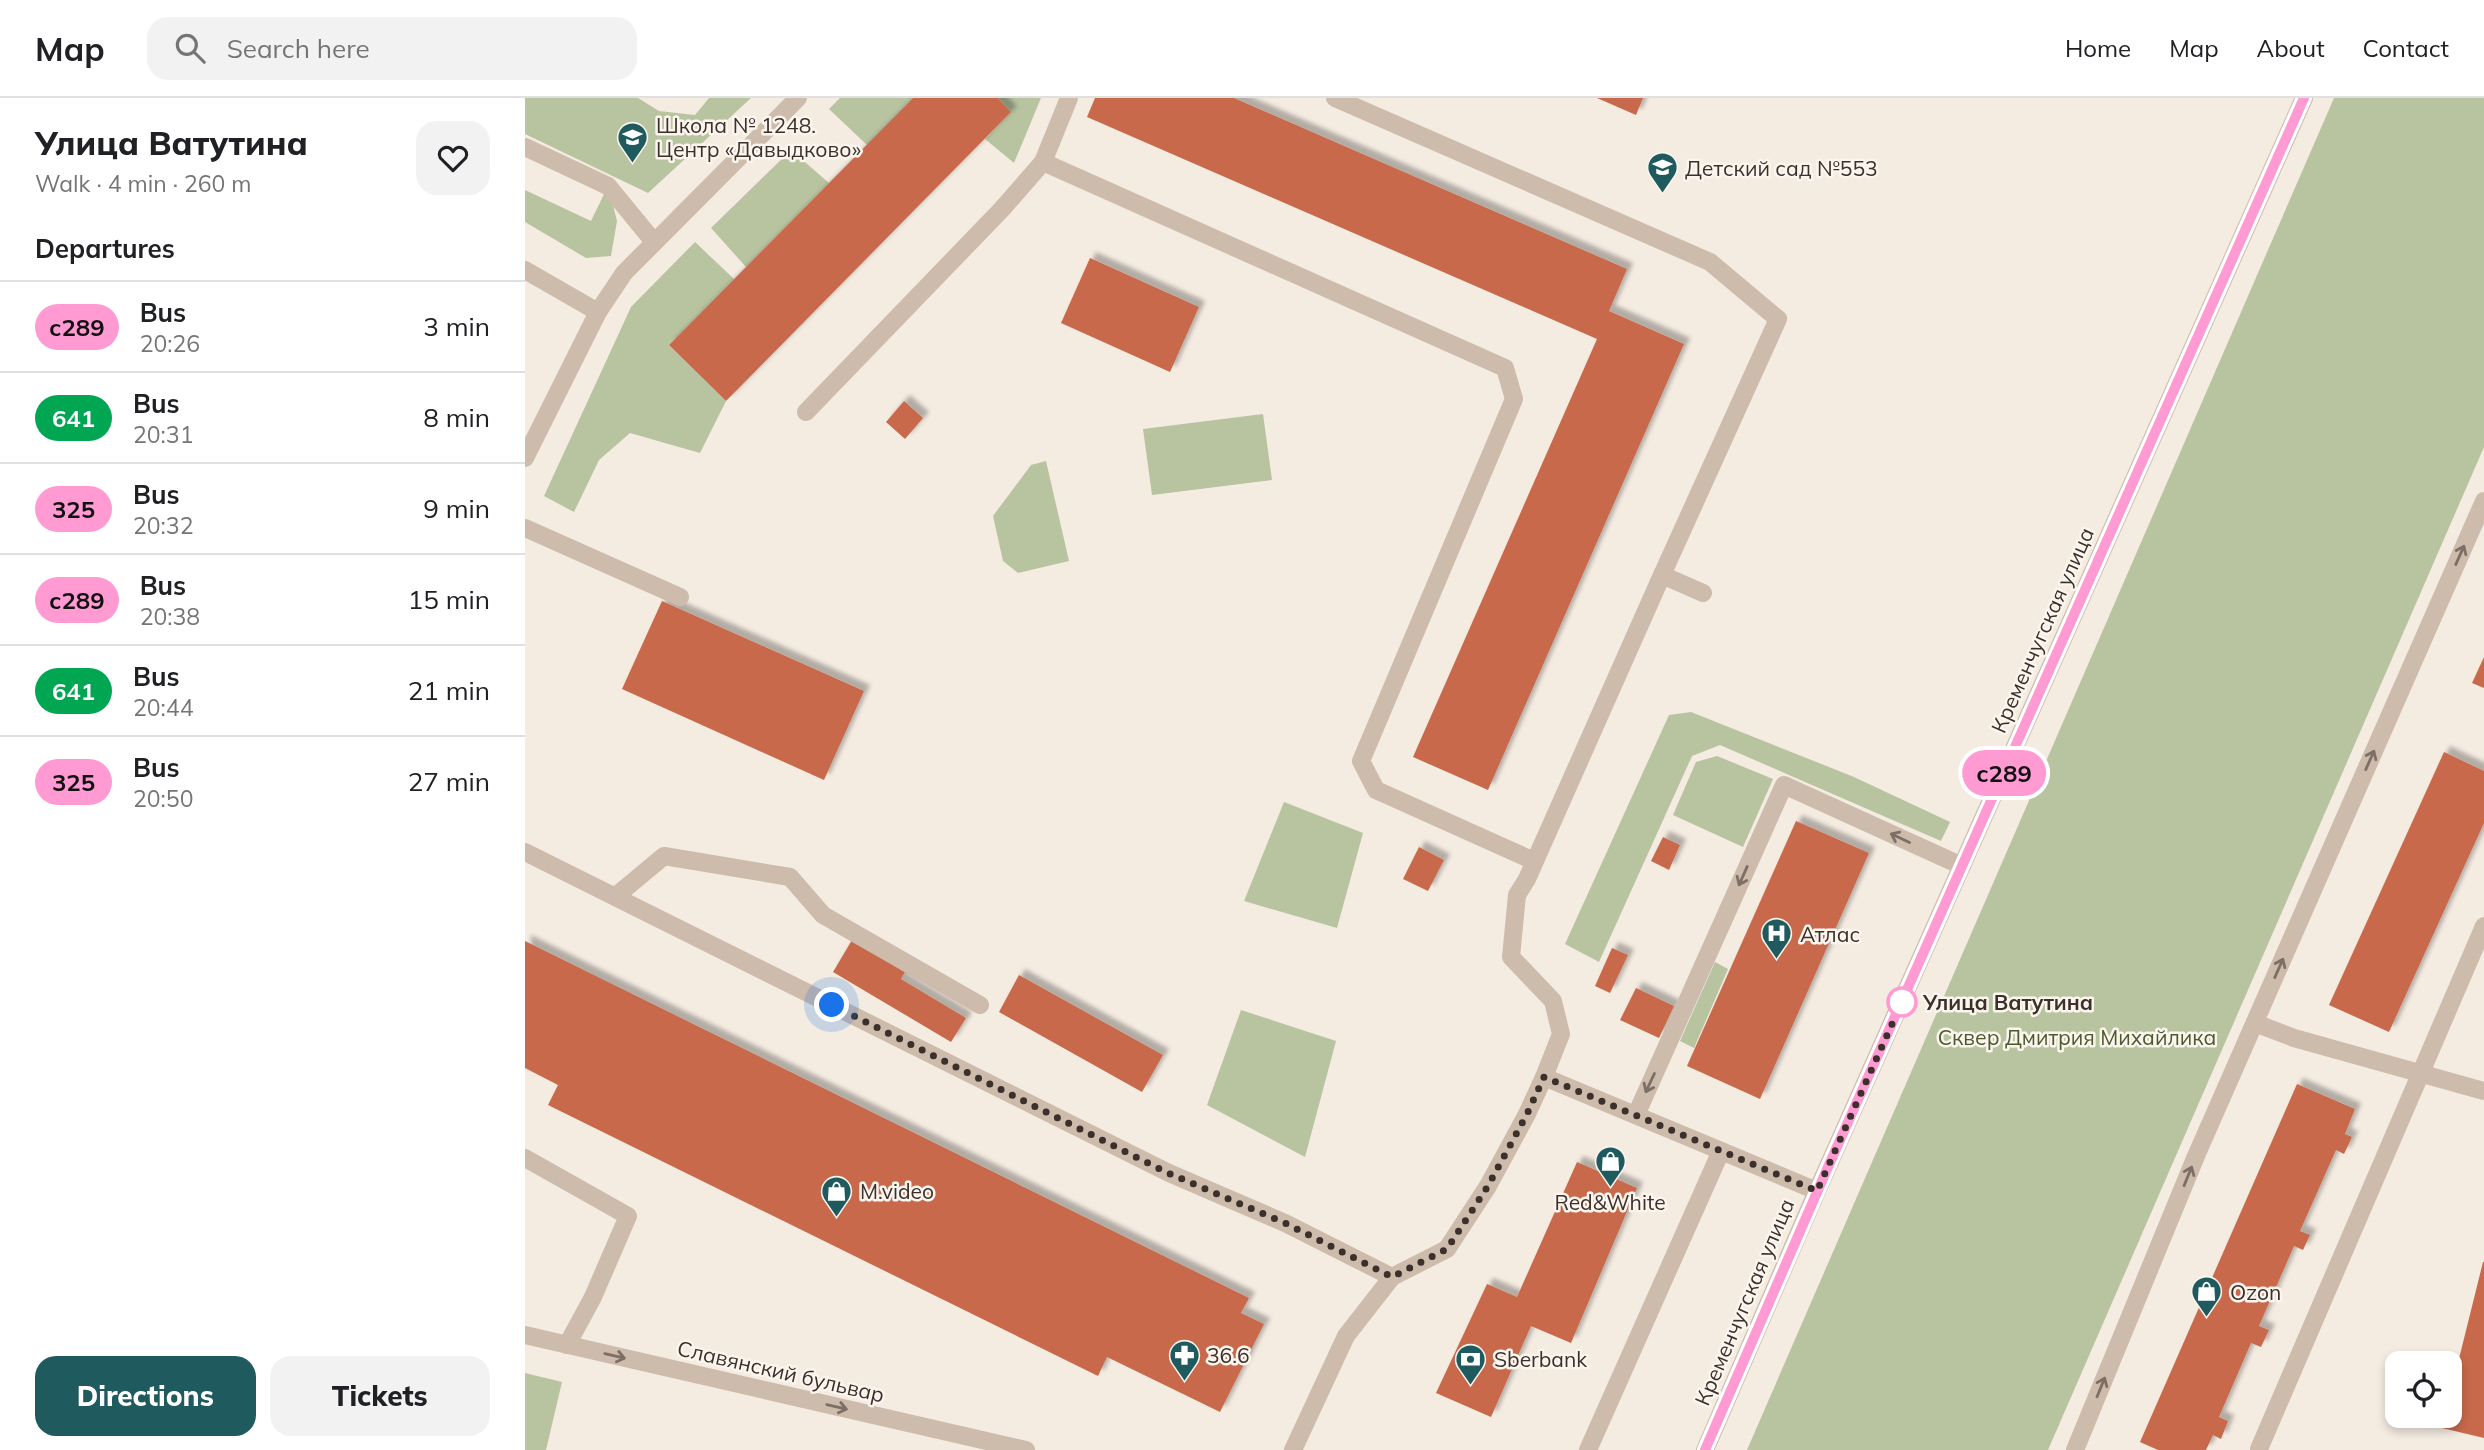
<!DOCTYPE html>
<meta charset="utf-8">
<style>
:root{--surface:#fff;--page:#f2f2f2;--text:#202124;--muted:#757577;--line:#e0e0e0;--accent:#1f5a5e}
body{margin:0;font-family:Mulish,sans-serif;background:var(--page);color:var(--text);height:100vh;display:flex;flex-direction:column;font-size:26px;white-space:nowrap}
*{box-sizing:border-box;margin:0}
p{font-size:23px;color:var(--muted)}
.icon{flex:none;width:38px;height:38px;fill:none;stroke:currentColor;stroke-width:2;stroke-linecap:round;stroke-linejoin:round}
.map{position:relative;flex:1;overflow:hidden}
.side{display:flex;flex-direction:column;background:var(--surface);width:525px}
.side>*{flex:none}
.badge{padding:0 14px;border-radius:23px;font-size:24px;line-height:46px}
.fabs{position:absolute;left:1860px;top:1253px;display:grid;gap:14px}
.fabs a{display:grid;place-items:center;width:77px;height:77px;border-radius:14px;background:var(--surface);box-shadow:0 4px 10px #0003;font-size:35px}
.you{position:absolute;width:35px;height:35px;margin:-18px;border:5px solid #fff;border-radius:50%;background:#1a73e8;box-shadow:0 0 0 10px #1a73e833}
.map>.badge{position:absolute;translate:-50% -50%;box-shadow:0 0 0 4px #fff}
h2{padding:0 35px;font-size:26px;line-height:63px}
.round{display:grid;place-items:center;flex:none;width:74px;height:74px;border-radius:21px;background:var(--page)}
.summary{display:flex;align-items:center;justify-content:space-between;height:119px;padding:0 35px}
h1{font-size:33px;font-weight:800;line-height:52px}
.button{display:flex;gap:14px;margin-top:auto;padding:14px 35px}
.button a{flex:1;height:80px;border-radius:21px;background:var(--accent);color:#fff;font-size:28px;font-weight:800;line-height:80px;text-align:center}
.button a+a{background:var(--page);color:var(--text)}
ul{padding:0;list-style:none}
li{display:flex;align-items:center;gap:21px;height:91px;padding:0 35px;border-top:2px solid var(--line)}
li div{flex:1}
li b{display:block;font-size:26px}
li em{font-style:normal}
li .badge{min-width:77px;font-weight:700;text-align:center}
header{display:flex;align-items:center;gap:42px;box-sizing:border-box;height:98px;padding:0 35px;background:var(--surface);border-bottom:2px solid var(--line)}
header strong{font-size:33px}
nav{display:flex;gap:38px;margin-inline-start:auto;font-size:24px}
.search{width:490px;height:63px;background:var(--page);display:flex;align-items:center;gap:18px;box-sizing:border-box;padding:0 24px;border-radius:21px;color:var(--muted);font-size:26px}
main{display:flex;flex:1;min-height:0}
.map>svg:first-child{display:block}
</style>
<header>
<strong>Map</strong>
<div class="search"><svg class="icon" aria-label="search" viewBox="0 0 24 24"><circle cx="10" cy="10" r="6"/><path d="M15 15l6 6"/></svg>Search here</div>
<nav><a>Home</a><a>Map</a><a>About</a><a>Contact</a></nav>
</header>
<main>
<section class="side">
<div class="summary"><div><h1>Улица Ватутина</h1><p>Walk · 4 min · 260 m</p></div><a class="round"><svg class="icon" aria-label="heart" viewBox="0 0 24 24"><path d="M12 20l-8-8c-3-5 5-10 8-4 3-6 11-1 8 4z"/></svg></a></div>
<h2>Departures</h2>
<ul>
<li><span class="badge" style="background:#ff9ad2;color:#111">с289</span><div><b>Bus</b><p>20:26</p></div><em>3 min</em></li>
<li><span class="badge" style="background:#00a651;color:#fff">641</span><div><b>Bus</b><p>20:31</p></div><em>8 min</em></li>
<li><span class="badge" style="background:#ff9ad2;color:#111">325</span><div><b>Bus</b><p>20:32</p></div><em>9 min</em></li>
<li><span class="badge" style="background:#ff9ad2;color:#111">с289</span><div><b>Bus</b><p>20:38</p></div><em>15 min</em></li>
<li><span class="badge" style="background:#00a651;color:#fff">641</span><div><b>Bus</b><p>20:44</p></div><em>21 min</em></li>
<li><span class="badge" style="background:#ff9ad2;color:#111">325</span><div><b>Bus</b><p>20:50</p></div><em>27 min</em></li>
</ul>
<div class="button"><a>Directions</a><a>Tickets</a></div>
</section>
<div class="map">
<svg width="1959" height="1352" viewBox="0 0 1959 1352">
<defs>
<filter id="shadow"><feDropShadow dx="6" dy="-6" stdDeviation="2" flood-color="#0004"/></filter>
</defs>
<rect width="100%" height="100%" fill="#f4ebe1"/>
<g fill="#b8c4a0">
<polygon points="0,0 113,0 134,13 170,17 184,0 226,0 123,95 0,36"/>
<polygon points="315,0 388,0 342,47 304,11"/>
<polygon points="473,0 516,0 489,65 460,41 486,14"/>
<polygon points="1809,0 1959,0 1959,349 1523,1352 1222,1352"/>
<polygon points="266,52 304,85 221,169 186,130"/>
<polygon points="83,88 92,123 86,158 61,160 0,124 0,92 66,123"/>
<polygon points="170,144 209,181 144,247 201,303 175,355 105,335 74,362 49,414 19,398 106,209"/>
<polygon points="738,316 747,382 627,397 618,331"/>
<polygon points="521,363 544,463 493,475 478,463 468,418 506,367"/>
<polygon points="1166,614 1329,679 1425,724 1416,743 1195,647 1167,658 1074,864 1040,846 1144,617"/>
<polygon points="1192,658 1248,681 1218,749 1148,717 1171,664"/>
<polygon points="759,704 838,735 812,830 719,803"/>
<polygon points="1190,864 1203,871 1169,950 1155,943"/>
<polygon points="716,912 811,943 780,1059 682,1007"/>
<polygon points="0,1275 37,1284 21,1352 0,1352"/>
</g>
<g fill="#c8694b" filter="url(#shadow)">
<polygon points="388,0 473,0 486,14 201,303 144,247"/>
<polygon points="570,0 709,0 1102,171 1084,213 1159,246 963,692 888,659 1072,241 562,19"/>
<polygon points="1072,0 1118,0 1111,17"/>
<polygon points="565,160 674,209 645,274 536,225"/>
<polygon points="379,303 398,320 380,341 361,324"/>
<polygon points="137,503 339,593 299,682 97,591"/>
<polygon points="1959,559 1959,590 1947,585"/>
<polygon points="1919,654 1959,673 1959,725 1864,934 1804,907"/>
<polygon points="1271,723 1344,755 1235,1001 1162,968"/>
<polygon points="1138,739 1155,747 1144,772 1126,763"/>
<polygon points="894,749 919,762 903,793 878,781"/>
<polygon points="327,842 380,874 376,881 441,920 426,944 308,874"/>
<polygon points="0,843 724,1200 716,1215 739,1226 695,1314 582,1259 573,1278 23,1007 33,987 0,970"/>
<polygon points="1087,850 1103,857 1085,895 1070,888"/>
<polygon points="494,877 638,957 617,994 474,914"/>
<polygon points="1111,890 1149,908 1134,940 1095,922"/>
<polygon points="1772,986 1830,1011 1820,1036 1827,1039 1819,1056 1811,1052 1775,1133 1785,1137 1778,1152 1769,1148 1734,1228 1744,1232 1736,1249 1726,1245 1694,1319 1703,1323 1696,1341 1688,1337 1681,1352 1633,1352 1615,1344"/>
<polygon points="1052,1064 1112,1090 1046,1245 1006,1228 966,1319 911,1295 962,1186 992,1199"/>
<polygon points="1958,1164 1959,1164 1959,1340 1917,1330 1920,1318 1925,1318 1925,1297"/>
</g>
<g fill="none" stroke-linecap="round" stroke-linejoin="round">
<g stroke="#cdbbac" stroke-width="18">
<polyline points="544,0 518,64 980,270 989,301 836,663 851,692 1009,763"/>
<polyline points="810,0 1185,164 1253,221 1137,477"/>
<polyline points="0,49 83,88 129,144"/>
<polyline points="0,172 73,214"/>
<polyline points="281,314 477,111 518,64"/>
<polyline points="0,360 73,214 99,175 273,0"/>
<polyline points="0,430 155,499"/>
<polyline points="0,754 644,1075 760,1125 867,1179"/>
<polyline points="91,798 139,758 265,779 298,817 455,907"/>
<polyline points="1730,925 1769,940 1959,993"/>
<polyline points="1019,979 1292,1093"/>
<polyline points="1111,1017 1259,687 1437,768"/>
<polyline points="0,1060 103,1118 68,1199 42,1247"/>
<polyline points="0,1237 501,1352"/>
<polyline points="1734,1351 1959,828"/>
<polyline points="768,1352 821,1238 867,1179 922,1151 963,1088 1002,1016 1019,979 1036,936 1028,903 986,859 992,797 1002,781 1137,477 1178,495"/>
<polyline points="1063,1352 1196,1053"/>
<polyline points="1180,1352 1292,1093 1779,0"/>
<polyline points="1550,1352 1671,1058 1959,403"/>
</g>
</g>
<defs><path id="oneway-shaft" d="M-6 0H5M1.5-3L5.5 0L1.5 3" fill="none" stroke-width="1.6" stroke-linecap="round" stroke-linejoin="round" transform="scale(1.75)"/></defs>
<g stroke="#7d6f65">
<use href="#oneway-shaft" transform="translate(1935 457) rotate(-66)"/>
<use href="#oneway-shaft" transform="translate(1845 662) rotate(-66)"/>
<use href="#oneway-shaft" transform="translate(1375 740) rotate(-155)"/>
<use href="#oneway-shaft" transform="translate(1218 778) rotate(114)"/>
<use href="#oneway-shaft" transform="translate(1754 870) rotate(-66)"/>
<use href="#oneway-shaft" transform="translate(1125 985) rotate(115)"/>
<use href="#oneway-shaft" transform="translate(1663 1078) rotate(-68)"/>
<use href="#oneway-shaft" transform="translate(90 1258) rotate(13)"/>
<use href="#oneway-shaft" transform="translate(1576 1289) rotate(-68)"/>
<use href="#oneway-shaft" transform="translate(312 1309) rotate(13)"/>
</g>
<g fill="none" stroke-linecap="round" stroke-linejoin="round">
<defs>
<polyline id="line" points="1180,1352 1303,1069 1779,0"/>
</defs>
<use href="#line" stroke="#fff" stroke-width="16"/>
<use href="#line" stroke="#ff9ad2" stroke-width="10"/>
<polyline stroke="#3b302b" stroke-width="7" stroke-dasharray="0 12.6" points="307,907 643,1075 760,1125 867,1179 922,1151 963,1088 1002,1016 1019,979 1292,1093 1377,904"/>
</g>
<defs>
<symbol id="school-pin" viewBox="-11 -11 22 30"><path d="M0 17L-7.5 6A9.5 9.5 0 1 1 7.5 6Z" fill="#1f5a5e" stroke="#fbf5ee"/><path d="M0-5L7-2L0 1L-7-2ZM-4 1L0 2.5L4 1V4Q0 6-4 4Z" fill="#fff"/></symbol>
<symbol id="hospital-pin" viewBox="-11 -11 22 30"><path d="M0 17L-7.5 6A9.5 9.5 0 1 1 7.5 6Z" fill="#1f5a5e" stroke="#fbf5ee"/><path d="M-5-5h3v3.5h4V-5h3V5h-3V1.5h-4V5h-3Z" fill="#fff"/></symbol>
<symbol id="shop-pin" viewBox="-11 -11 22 30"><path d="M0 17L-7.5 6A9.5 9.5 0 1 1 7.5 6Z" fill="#1f5a5e" stroke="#fbf5ee"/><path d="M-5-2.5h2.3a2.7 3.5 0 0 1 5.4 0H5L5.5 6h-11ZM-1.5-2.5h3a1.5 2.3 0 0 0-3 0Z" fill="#fff"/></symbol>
<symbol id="pharmacy-pin" viewBox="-11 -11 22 30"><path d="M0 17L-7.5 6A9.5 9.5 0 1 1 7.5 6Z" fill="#1f5a5e" stroke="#fbf5ee"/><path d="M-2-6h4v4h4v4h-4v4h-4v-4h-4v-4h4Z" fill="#fff"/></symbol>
<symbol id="bank-pin" viewBox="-11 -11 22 30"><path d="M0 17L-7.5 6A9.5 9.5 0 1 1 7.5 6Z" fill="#1f5a5e" stroke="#fbf5ee"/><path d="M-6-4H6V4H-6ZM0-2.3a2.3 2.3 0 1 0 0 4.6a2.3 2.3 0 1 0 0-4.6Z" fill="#fff"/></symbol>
</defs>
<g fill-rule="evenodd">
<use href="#school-pin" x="90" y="22" width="35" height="47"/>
<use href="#school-pin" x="1120" y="52" width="35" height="47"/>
<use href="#hospital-pin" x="1234" y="818" width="35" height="47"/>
<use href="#shop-pin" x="1068" y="1046" width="35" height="47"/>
<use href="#shop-pin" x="294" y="1076" width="35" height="47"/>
<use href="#shop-pin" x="1664" y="1176" width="35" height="47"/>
<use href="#pharmacy-pin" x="642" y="1240" width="35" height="47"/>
<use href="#bank-pin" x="928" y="1244" width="35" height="47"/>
</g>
<circle fill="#fff" stroke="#ff9ad2" stroke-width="3.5" cx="1377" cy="904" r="14"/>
<g text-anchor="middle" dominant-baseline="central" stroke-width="5" stroke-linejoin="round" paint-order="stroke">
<g font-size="21" fill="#3b302b" stroke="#fbf5ee" text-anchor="start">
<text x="131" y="27">Школа № 1248.<tspan x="131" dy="24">Центр «Давыдково»</tspan></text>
<text x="1160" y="70">Детский сад №553</text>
<text x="1275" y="836">Атлас</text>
<text x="335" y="1093">M.video</text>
<text x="1085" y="1104" text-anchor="middle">Red&amp;White</text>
<text x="1705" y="1194">Ozon</text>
<text x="682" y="1257">36.6</text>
<text x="969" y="1261">Sberbank</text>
</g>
<g font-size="21" fill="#3b302b" stroke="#fbf5ee">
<text transform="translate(1517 532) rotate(-66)">Кременчугская улица</text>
<text transform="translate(1219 1204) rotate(-67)">Кременчугская улица</text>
<text transform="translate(256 1273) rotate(13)">Славянский бульвар</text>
</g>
<g font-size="21" font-weight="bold" fill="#3b302b" stroke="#fbf5ee" text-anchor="start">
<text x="1398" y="904">Улица Ватутина</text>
</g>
<g font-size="21" fill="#4a5a2e" stroke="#fbf5ee">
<text x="1552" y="939">Сквер Дмитрия Михайлика</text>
</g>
</g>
</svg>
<div class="fabs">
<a><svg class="icon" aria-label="locate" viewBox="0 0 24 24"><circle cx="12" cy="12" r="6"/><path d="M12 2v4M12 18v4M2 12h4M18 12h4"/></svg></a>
</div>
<div class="you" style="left:307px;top:907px"></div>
<b class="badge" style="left:1479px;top:675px;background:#ff9ad2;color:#111">с289</b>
</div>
</main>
